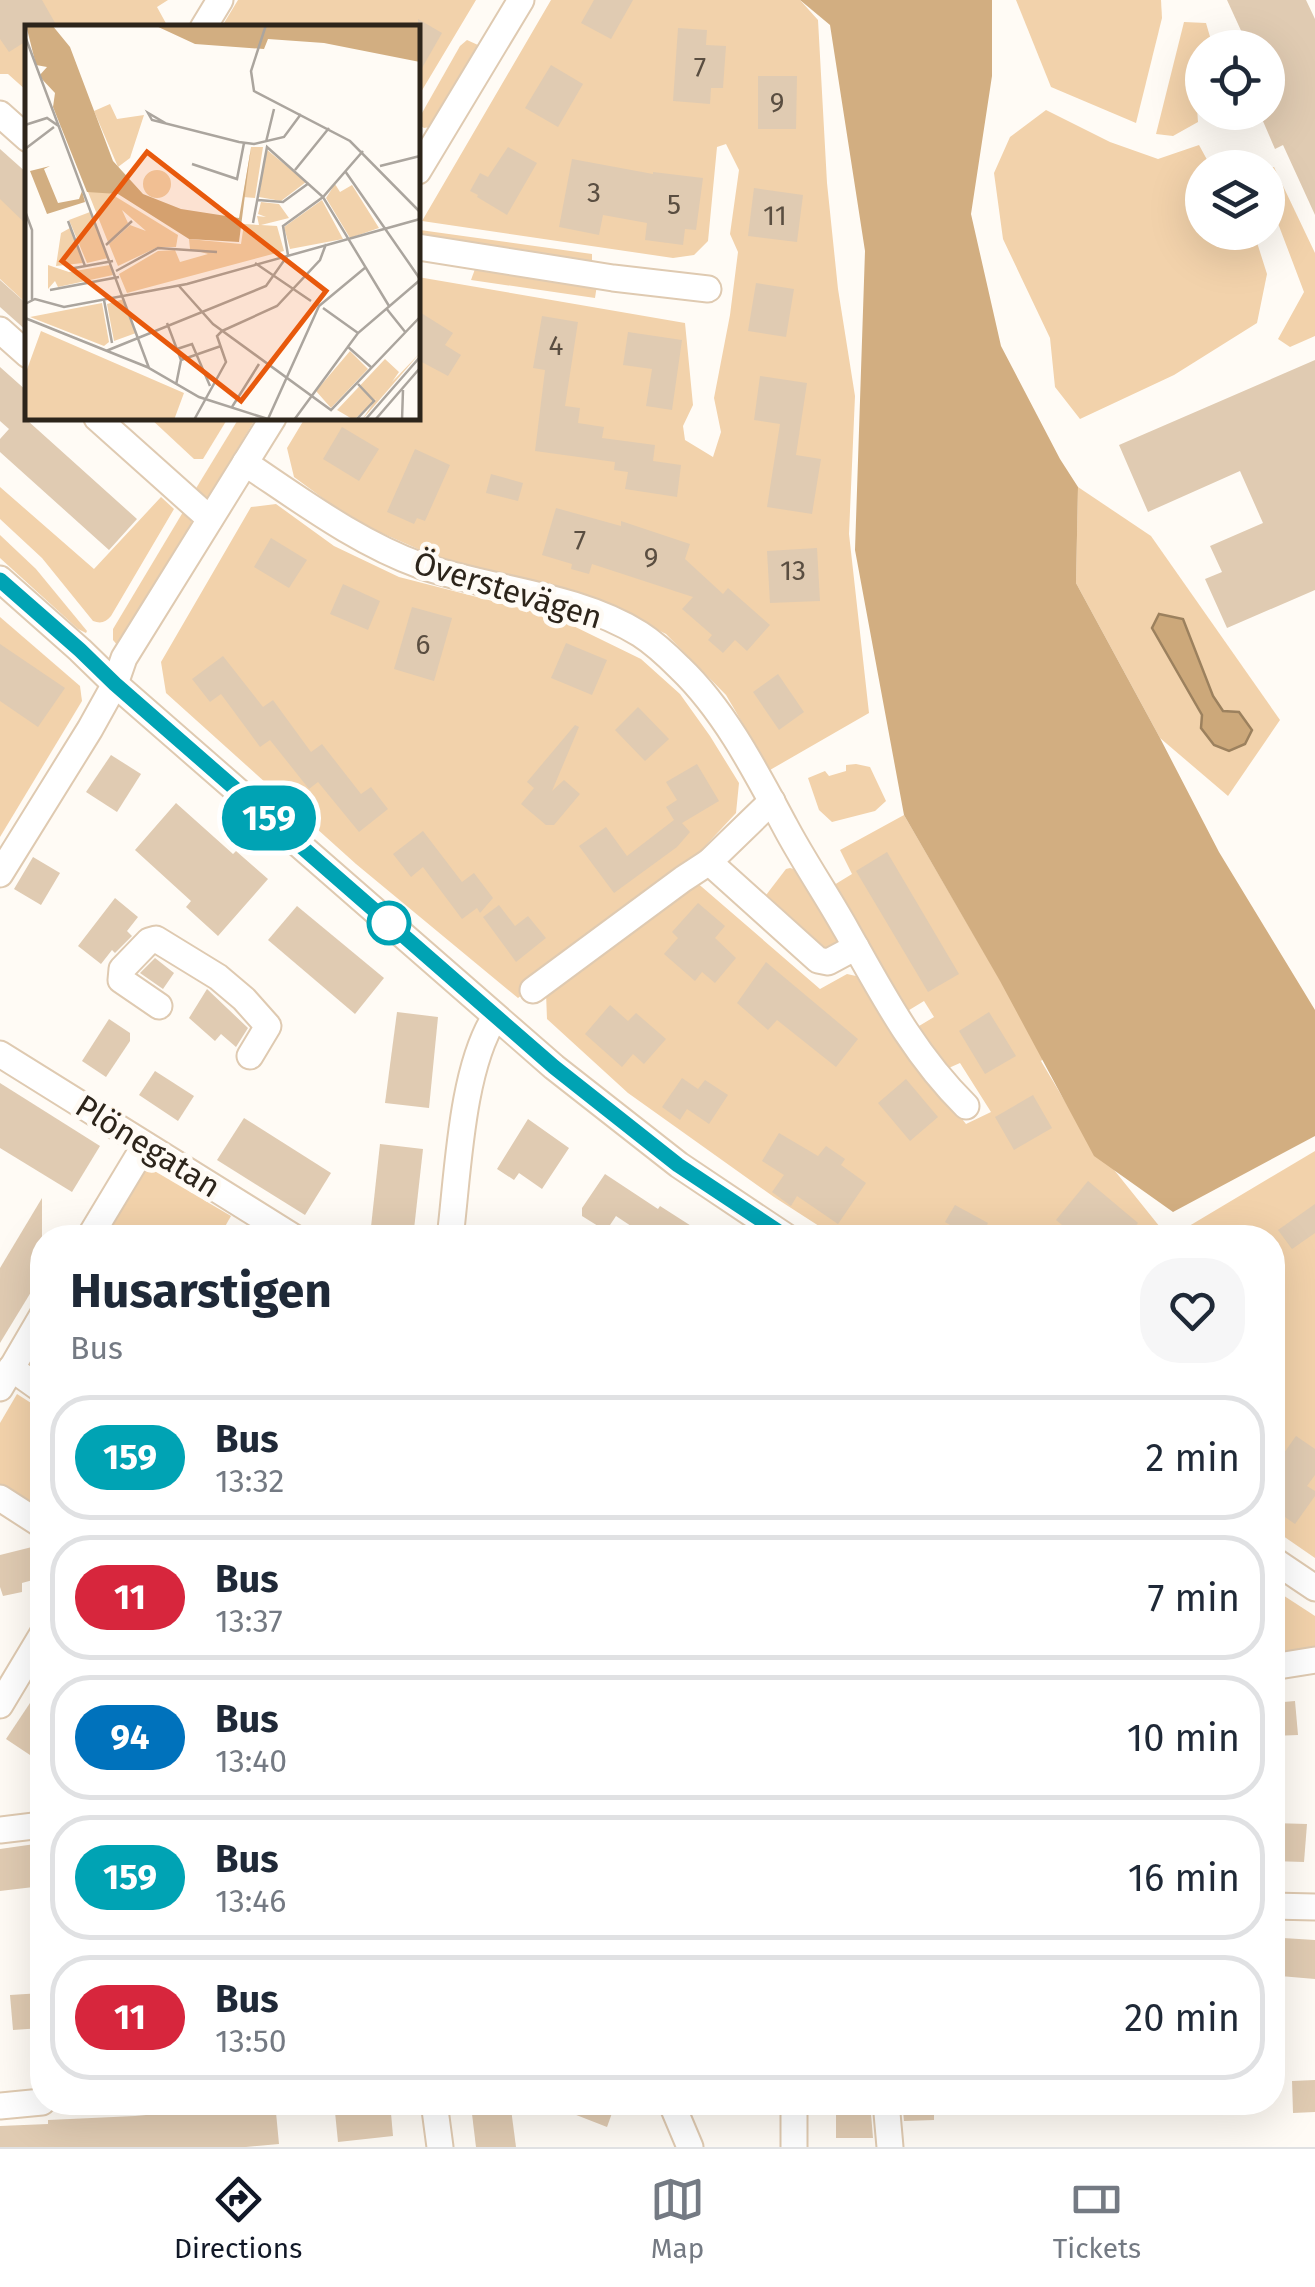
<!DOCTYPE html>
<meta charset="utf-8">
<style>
:root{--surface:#fff;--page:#f6f6f7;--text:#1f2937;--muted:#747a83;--line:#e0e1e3;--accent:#111827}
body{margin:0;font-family:"Fira Sans",sans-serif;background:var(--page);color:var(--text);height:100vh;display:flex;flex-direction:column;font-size:38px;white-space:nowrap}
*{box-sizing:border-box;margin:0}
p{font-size:32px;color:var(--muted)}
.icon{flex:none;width:55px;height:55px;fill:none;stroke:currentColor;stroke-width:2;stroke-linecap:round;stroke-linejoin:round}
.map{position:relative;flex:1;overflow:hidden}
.sheet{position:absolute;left:30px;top:1225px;width:1255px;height:890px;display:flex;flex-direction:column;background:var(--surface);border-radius:40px;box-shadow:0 10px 40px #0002}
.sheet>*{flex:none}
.badge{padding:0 20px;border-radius:32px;font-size:35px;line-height:65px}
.controls{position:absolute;left:1185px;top:30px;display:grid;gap:20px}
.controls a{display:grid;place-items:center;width:100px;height:100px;border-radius:50%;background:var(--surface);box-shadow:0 10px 40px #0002;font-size:50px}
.map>.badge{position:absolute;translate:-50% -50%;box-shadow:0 0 0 5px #fff}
.round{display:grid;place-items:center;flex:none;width:105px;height:105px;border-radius:40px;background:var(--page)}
.head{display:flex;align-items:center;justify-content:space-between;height:170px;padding:0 40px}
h1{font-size:48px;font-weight:700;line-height:75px}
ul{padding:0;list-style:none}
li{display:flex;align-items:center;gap:30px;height:125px;margin:0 20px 15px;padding:0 20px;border:5px solid var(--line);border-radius:40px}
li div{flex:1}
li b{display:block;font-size:38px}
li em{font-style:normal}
li .badge{min-width:110px;font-weight:700;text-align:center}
.tab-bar{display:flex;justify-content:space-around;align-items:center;height:140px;border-top:2px solid var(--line);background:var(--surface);font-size:28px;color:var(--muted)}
.tab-bar a{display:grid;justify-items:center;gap:5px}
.tab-bar .current{color:var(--accent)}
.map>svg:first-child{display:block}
</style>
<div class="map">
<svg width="1315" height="2147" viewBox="0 0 1315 2147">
<rect width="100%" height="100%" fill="#fffbf5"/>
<g fill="#f2d2ab">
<polygon points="0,0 168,0 157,7 168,27 28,28 27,91 8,74 0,74"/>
<polygon points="238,0 476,0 418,97 418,28 221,28"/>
<polygon points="551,0 800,0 818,20 827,183 838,289 855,396 849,534 869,713 770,770 726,695 666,634 590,596 434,556 354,521 294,477 287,448 305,418 418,418 418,277 685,323 693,405 683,426 685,440 713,457 721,432 714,398 730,315 738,252 730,234 739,170 726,144 717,147 708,241 694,255 673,258 422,221"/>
<polygon points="1016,0 1161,0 1162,18 1136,123 1051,87"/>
<polygon points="1184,22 1206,23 1213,47 1202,48 1202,105 1197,108 1198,122 1173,136 1156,134"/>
<polygon points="467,40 478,45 430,127 424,128 418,124 418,120 460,46"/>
<polygon points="1046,110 1110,142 1158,159 1199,145 1211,167 1202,168 1202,232 1254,233 1267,274 1257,323 1174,375 1080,419 1055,387 1050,338 1003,239 994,173 1010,137"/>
<polygon points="0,151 27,176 27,304 0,279"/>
<polygon points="1274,167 1315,253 1315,336 1290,347 1278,339 1304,292 1268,197 1268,169"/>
<polygon points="420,230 592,254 592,265 418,240 418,231"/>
<polygon points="475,269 597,285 595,298 471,280"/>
<polygon points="150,418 228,418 203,459 194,459"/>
<polygon points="239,418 256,418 205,503 195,490"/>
<path d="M0,487L94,569L161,497L174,509L111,616C106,622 101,624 93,621L42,558L0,519Z"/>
<polygon points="1078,487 1151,536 1280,720 1228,796 1160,738 1076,583"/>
<polygon points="276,504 334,546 399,577 555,617 641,659 680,694 710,736 739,783 736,813 666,888 518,998 356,864 166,693 161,662 251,507"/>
<polygon points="183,512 191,519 191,527 118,646 113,640 113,629"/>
<polygon points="0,535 36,569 87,631 86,633 78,629 0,558"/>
<polygon points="0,617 80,686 82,701 0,837"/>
<polygon points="856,764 870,767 886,801 875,811 832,822 819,810 808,778 825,771 829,776 846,771 846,765"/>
<polygon points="904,815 1045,1057 1041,1061 1082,1130 1168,1237 836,1237 774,1197 628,1093 547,1019 546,993 695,881 820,989 847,974 856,976 889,1027 966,1124 991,1112 960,1063 942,1071 914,1029 934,1017 924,1001 906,1012 834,885 852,874 840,850"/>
<polygon points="790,868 794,869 834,927 838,939 836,946 823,951 763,899 786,869"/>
<polygon points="1315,1151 1315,1558 1273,1529 1272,1238 1169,1238"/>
<polygon points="146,1166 231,1216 219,1237 101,1238"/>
<polygon points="17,1394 42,1410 42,1511 0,1485 0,1423"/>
<polygon points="1272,1588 1315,1616 1315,1647 1307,1651 1273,1654"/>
</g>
<polygon fill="#d2ae81" points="800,0 992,0 992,76 971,214 1001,346 1060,459 1078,487 1076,583 1160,738 1219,852 1315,1010 1315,1136 1173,1212 1094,1156 1000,981 904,815 855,550 865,251 830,25"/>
<polygon fill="#cca87a" stroke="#9c815e" stroke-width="2.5" points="1159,614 1183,619 1213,696 1223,711 1239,712 1252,730 1245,744 1229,751 1214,745 1201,728 1202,715 1152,628"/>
<g fill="#e0cbb2">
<polygon points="0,0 42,0 58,28 28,28 28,40 9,52 0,39"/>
<polygon points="594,0 633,0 611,39 581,23"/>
<polygon points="1227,0 1306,0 1315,19 1315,215 1283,145 1275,149 1259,112 1268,112 1268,48 1249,48"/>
<polygon points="418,19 442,33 418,75"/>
<polygon points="678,28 707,30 706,45 726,46 723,88 711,88 710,104 673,101"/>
<polygon points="551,65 583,84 558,127 525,108"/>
<polygon points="758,76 797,76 796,129 758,129"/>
<polygon points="508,147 537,163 507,215 477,197 478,195 470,191 480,173 488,177"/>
<polygon points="0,149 28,174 28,226 0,199"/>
<polygon points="572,159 653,174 653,172 703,178 696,230 685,229 683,245 645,240 647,223 603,215 599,235 559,227"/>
<polygon points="754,188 803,195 797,242 748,236"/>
<polygon points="0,280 28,305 28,332 0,307"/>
<polygon points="756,283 794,289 786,337 748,331"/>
<polygon points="418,311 453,333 445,345 461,355 448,376 418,360"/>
<polygon points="542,316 578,322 565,406 580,408 578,423 604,427 602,438 655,445 653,461 681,465 677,497 625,489 628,472 614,470 615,462 535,451 545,370 533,368"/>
<polygon points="628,332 682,340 672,410 646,406 652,369 623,365"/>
<polygon points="1315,360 1315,590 1227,628 1205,579 1222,572 1210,546 1263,523 1240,471 1148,512 1119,445"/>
<polygon points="0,367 28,392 28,421 137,519 109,550 0,452 0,439 9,429 0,421"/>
<polygon points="760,376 807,383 796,455 821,459 812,514 767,507 780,424 754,420"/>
<polygon points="342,427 379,449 359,481 323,459"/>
<polygon points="415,449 450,465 425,521 417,518 414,524 387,512"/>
<polygon points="491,474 523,483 518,501 486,493"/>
<polygon points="556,508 621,526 621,521 690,544 685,559 723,594 728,588 770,625 747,651 735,640 723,653 708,640 712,635 682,609 693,597 592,564 589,574 571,569 572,564 542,555"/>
<polygon points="271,538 307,560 289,588 254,567"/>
<polygon points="817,548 820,601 770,603 767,551"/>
<polygon points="343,584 380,601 368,630 330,614"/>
<polygon points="412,607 452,618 434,681 394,669"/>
<polygon points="566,643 607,660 592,695 551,678"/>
<polygon points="0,644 65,688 38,727 0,701"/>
<polygon points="223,656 263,707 273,700 311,752 322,744 361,794 371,787 388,809 359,832 318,782 309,789 270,740 260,747 221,694 210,702 192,679"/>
<polygon points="778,674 804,712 779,730 753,692"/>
<polygon points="638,707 669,739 645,761 615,730"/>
<polygon points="575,725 579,727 552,791 564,780 580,794 554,825 546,825 521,804 534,788 527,782"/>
<polygon points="111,755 141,774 117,812 86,792"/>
<polygon points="697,764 719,801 682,823 690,832 677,847 614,893 579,846 606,827 627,856 674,820 666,807 677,800 666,782"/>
<polygon points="176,803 233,854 236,851 268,879 218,936 186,907 191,901 135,850"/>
<polygon points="423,831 462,882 474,873 493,898 480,913 477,908 462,919 423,867 411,877 393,854"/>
<polygon points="887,852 959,974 928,992 856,871"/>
<polygon points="33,857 60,873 41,905 14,889"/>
<polygon points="115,898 138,917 127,931 132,936 115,953 112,950 101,964 78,946"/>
<polygon points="698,903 725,926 715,938 736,958 715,983 702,972 695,981 664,954 678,938 672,932"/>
<polygon points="499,905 515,926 528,916 546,938 516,962 483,917"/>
<polygon points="297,906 384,978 355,1014 268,940"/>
<polygon points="155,958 174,973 163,989 140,973"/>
<polygon points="766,962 858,1039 836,1067 777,1020 768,1030 737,1003"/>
<polygon points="207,989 248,1028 236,1047 221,1034 215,1041 189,1018"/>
<polygon points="610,1005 628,1021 636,1013 666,1039 644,1064 633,1054 622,1067 585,1034"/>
<polygon points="397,1012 438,1017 429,1108 385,1103"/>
<polygon points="989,1012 1016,1056 985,1074 959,1031"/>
<polygon points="109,1019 130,1033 130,1041 106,1077 82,1061"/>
<polygon points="155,1071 194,1096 178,1121 139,1095"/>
<polygon points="682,1078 698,1089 705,1080 728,1095 709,1124 687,1109 680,1120 662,1107"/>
<polygon points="906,1079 938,1117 910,1141 878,1103"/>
<polygon points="0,1083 100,1146 72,1192 0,1148"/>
<polygon points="1033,1095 1052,1128 1014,1150 995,1117"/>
<polygon points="244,1118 331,1173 305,1215 217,1160"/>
<polygon points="528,1119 569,1148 542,1189 519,1173 514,1180 497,1169"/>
<polygon points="779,1133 818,1156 826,1146 845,1159 841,1165 866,1183 838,1224 797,1196 791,1206 772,1192 784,1175 762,1161"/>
<polygon points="380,1144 423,1149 413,1238 370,1236"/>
<polygon points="605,1174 658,1209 660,1206 710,1238 649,1238 616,1216 606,1231 582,1216 582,1208"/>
<polygon points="1088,1181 1138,1223 1126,1238 1078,1238 1056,1220"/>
<polygon points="42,1198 42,1274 0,1343 0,1268"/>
<polygon points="1315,1204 1315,1233 1292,1249 1278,1230"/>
<polygon points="955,1205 988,1223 980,1238 972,1238 945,1222"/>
<polygon points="1296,1436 1315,1449 1315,1475 1307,1486 1315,1491 1315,1496 1295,1524 1272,1508 1272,1470"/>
<polygon points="32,1547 40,1578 22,1583 22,1592 3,1596 0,1587 0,1555"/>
<polygon points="42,1685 42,1763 6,1739"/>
<polygon points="1295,1701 1298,1735 1272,1736 1272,1703"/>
<polygon points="1272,1823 1307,1824 1304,1862 1272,1861"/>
<polygon points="42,1843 42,1886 0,1891 0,1849"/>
<polygon points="1283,1938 1315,1940 1315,1979 1280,1976"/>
<polygon points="42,1993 42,2028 13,2030 10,1995"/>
<polygon points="1315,2080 1315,2112 1293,2113 1292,2081"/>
<polygon points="264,2102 275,2102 279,2144 246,2147 0,2147 0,2126 48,2124 48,2120 135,2116 224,2108 224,2106"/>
<polygon points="334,2102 390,2102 393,2136 338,2142"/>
<polygon points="548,2102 616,2102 607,2127 548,2104"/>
<polygon points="836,2102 870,2102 873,2138 836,2138"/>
<polygon points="902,2102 934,2102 934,2120 904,2121"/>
<polygon points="511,2109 516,2147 476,2147 472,2114"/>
</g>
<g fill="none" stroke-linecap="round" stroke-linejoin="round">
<defs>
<g id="minor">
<polyline points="203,28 220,0"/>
<polyline points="0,114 28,139"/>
<polyline points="418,171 521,0"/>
<polyline points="418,247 613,278 708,289"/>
<polyline points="0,330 28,355"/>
<polyline points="97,418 210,519"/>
<path d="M245,463C302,501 358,543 422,566C492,590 576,594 640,634C654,643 668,656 680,668C725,711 756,772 785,826C804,862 827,895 847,931C882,993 914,1055 966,1106"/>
<polyline points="0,579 80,650 115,684 554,1067 679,1165 788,1238"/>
<polyline points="772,801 709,862 818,960 828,962 856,947"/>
<polyline points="0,874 90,729 115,684 124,658 273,418"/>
<polyline points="533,990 683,879 709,862"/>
<polyline points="159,1006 121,980 122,969 149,941 156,939 218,977 244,999 268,1026 250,1056"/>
<polyline points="0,1054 295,1238"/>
<polyline points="89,1238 145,1145"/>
<path d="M450,1238C458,1174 461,1070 495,1017"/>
<polyline points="11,1368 42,1390"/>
<polyline points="0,1388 42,1316"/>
<polyline points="0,1498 42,1525"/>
<polyline points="1272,1559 1315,1588"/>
<polyline points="1272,1667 1315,1660"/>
<polyline points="0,1705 42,1635"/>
<polyline points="0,1830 42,1825"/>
<polyline points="1272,1906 1315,1907"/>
<polyline points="434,2102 440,2147"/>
<polyline points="671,2102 690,2147"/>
<polyline points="794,2102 794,2147"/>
<polyline points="886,2102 890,2147"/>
<polyline points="0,2106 42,2102"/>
</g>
</defs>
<use href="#minor" stroke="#dfcab1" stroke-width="29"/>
<use href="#minor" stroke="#fff" stroke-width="25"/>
</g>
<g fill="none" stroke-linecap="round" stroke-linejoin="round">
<defs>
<polyline id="line" points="0,580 80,650 115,684 554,1067 678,1165 788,1238"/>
</defs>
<use href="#line" stroke="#fff" stroke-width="22"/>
<use href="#line" stroke="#00a3b4" stroke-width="15"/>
</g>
<circle fill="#fff" stroke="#00a3b4" stroke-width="5" cx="389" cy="923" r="20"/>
<g text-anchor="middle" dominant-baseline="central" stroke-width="10" stroke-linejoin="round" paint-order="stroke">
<g font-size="28" fill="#5a4e41">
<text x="700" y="67">7</text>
<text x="777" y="102">9</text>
<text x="594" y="192">3</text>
<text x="674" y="204">5</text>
<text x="775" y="215">11</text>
<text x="556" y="345">4</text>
<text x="580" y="540">7</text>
<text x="651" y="557">9</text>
<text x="793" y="570">13</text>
<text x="423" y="644">6</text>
</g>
<g font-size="32" fill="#2d251b" stroke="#fffbf5">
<text transform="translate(508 590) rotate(17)">Överstevägen</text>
<text transform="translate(148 1146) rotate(32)">Plönegatan</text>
</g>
</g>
<g transform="translate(25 25)">
<rect width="395" height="395" fill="#fffbf5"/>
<path d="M85,79L92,94L119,90L105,133L93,142L69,86ZM226,122H238L230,173L218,172ZM241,124L281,157L256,176L234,172ZM118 159a14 14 0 1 1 28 0a14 14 0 1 1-28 0ZM310,159L315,167L327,160L354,203L325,213L301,173ZM75,162L153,210L151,222H133L93,241L84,219L105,200L121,206L97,185L103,198L83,217L63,167ZM297,175L318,214L265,224L259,202ZM236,177L254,179L264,193L236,200L252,201L259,226L102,268L94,249L133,226L150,225L155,237L183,229L165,224L164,214L216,219L219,199L234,200L232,191L241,192L233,189ZM65,187L83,233L62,238L44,195ZM45,203L58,238L31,241L36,208ZM23,240L44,247L85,240L88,250L33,262L30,256L23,264ZM99,274L111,308L89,316L82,279ZM77,278L84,317L79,321L5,292ZM16,306L159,368L149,395H0V350ZM325,326L343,344L306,383L291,366ZM395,328L337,395L351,374L329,395L312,385L360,334L374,347L367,357Z" fill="#f2d2ab"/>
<path d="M1,0H27L45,22L88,136L118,169L156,184L214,193L226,123L214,217L164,214L93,169L62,167L28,82L30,68L14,51L22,42L11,40ZM129,0H395V37L299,18L243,14L239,24L170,19ZM25,141L19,144L33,178L54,174L57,166L60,177L22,189L5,146Z" fill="#d2ae81"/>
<path fill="none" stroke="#aba59e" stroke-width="2.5" d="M241,0L226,46L229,66L325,116L395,187M0,11L124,343M142,99L123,88L127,95L214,117L229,119L259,112L276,89M0,100L22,93L35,102M241,117L249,84M0,124L29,102M167,139L212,154L219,118M355,141L395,131M270,145L304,103M320,146L395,254M233,175L258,177L284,158M0,186L7,205V275M43,196L60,241M228,198L242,122L298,172L364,281M81,220L107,196M230,238L286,276M44,244L88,236M91,246L133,223L192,227M154,261L188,299L306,385L395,292M25,265L94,252M79,275L87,318M0,279L10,274L39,282L162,259L395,194M298,283L333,308M361,283L381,308M0,293L122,342L174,372L246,395M142,298L156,335L151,360M197,306L252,281L295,235L301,219M322,321L347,343M152,324L167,319L185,361M81,326L241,261L263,230L258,201L298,172L338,126M156,335L196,321M207,382L234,339M243,394L294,281L341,242M169,395L201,337L192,311L197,306M269,395L333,308L395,255M331,395L349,376L333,359M340,395L395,332M350,395L395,343M377,395L378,365"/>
<path fill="#e8590c" fill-opacity="0.15" stroke="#e8590c" stroke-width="5" d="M122,127L301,266L216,376L37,236Z"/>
<rect width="395" height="395" fill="none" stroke="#2d251b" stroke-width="5"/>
</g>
</svg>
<div class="controls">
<a><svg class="icon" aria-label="locate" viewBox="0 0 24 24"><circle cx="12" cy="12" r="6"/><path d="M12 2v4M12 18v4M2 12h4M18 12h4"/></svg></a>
<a><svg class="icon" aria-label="layers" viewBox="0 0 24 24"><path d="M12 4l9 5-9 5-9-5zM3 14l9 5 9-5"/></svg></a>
</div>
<b class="badge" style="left:269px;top:818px;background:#00a3b4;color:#fff">159</b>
<section class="sheet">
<div class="head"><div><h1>Husarstigen</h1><p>Bus</p></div><a class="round"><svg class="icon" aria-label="heart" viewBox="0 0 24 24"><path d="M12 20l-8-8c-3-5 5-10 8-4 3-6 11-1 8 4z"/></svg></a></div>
<ul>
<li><span class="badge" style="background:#00a3b4;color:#fff">159</span><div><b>Bus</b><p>13:32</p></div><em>2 min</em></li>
<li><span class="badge" style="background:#d7263d;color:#fff">11</span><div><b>Bus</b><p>13:37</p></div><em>7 min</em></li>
<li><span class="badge" style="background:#0072bc;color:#fff">94</span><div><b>Bus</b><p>13:40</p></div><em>10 min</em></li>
<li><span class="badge" style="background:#00a3b4;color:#fff">159</span><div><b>Bus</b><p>13:46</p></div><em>16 min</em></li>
<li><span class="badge" style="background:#d7263d;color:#fff">11</span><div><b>Bus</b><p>13:50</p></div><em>20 min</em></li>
</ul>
</section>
</div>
<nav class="tab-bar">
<a class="current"><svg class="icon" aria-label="directions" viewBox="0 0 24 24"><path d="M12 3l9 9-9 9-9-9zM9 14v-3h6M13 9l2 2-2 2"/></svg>Directions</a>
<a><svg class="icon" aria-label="map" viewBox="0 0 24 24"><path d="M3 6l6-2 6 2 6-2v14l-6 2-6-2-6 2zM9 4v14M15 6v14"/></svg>Map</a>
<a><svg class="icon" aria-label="tickets" viewBox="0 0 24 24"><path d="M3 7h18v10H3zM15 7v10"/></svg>Tickets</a>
</nav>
